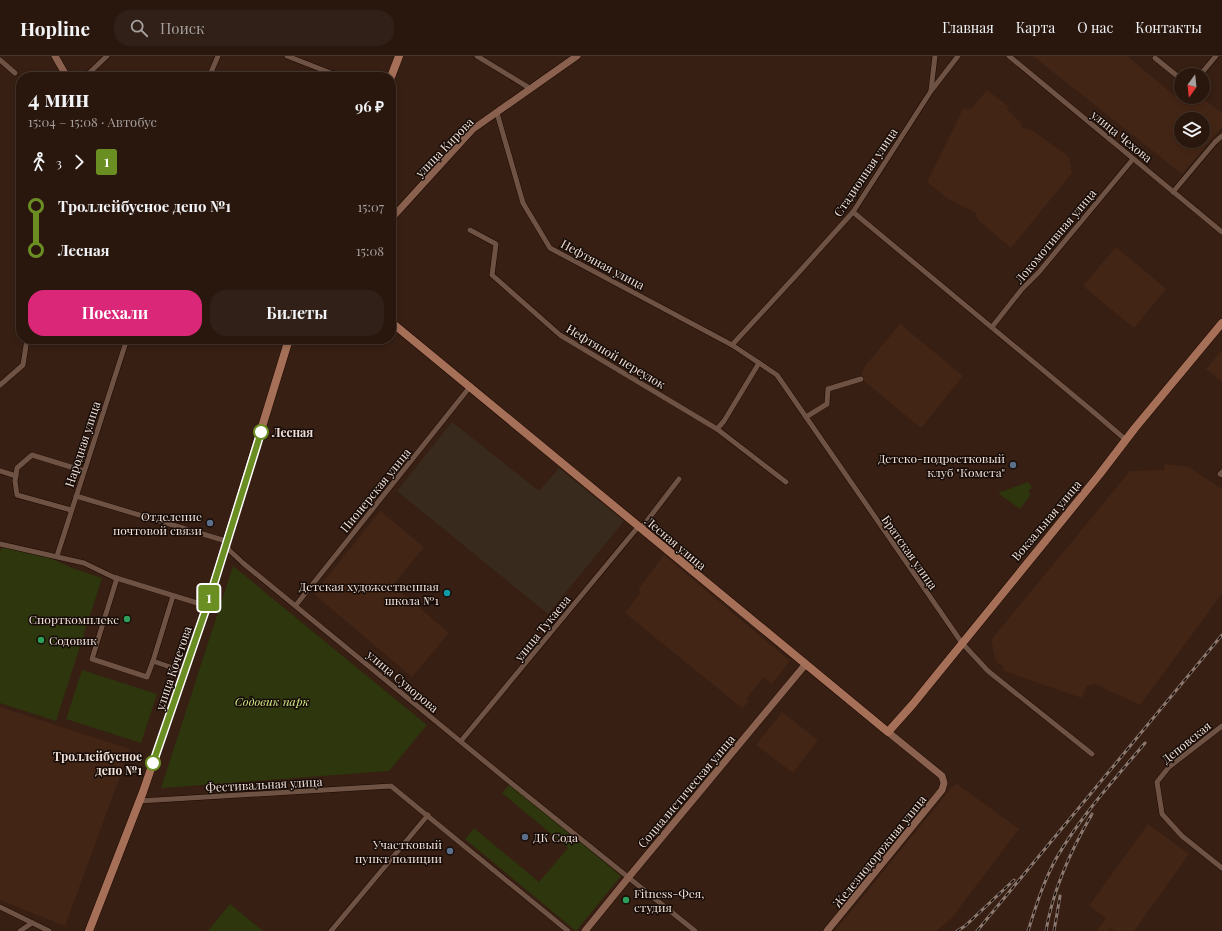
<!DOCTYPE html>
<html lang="ru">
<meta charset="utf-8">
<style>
:root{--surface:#29170e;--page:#312017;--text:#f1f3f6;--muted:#a59f9e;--line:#45362e;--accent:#db2777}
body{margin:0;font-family:"Playfair Display",serif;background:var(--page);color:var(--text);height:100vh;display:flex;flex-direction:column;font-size:15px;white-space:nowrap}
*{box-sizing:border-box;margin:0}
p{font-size:13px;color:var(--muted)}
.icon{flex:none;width:22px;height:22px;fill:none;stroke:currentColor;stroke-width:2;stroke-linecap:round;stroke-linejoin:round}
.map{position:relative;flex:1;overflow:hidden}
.details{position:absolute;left:16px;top:16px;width:380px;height:272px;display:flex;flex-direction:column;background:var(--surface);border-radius:16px;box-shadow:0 2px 6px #0003,0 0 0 1px var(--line)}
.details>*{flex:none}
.badge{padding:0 8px;border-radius:3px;font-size:14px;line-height:26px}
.needle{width:26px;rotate:195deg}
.fabs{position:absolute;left:1174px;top:12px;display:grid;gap:8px}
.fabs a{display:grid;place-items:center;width:36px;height:36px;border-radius:50%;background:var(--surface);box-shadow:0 2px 6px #0003,0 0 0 1px var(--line);font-size:20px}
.map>.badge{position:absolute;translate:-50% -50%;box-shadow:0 0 0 2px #fff}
.legs{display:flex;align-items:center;gap:6px;height:44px;padding:0 12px;font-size:13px}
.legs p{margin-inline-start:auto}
.overview{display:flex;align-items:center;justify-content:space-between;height:68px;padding:0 12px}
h1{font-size:22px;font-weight:700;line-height:30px}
.action{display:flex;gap:8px;margin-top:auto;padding:8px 12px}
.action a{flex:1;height:46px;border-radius:16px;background:var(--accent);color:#fff;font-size:16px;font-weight:700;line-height:46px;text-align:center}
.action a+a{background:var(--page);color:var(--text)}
ul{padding:0 12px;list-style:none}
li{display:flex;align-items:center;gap:14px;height:44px;font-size:15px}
li i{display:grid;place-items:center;width:6px;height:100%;margin:0 5px;background:currentColor}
li i::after{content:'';width:10px;height:10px;margin:-5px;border:3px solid;border-radius:50%;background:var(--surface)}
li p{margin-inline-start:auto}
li:first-child i{background:linear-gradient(#0000 50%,currentColor 0)}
li:last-child i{background:linear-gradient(currentColor 50%,#0000 0)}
header{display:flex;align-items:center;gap:24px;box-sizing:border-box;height:56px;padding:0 20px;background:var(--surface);border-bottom:1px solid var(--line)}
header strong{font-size:19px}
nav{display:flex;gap:22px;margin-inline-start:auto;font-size:14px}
.search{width:280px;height:36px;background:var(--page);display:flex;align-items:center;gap:10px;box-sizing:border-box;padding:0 14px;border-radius:16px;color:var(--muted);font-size:15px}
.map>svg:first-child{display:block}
</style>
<header>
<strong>Hopline</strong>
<div class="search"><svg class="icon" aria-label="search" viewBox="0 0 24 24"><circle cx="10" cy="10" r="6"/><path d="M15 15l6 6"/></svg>Поиск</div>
<nav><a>Главная</a><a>Карта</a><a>О нас</a><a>Контакты</a></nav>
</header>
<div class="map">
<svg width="1222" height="875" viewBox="0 0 1222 875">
<rect width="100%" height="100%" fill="#371f13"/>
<g fill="#432515" fill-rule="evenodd">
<path d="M1033,0H1127L1175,40L1181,35V41H1201L1222,57V71L1182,118ZM1181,63H1203V85H1181Z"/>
<polygon points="987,34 1009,51 1007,53 1021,67 1022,72 1032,74 1069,101 1072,117 1011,192 977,163 976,157 948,143 927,126 963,53 971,53"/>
<polygon points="1116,191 1166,233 1134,272 1083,230"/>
<polygon points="900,268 963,320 921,372 864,325 862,317 865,310"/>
<polygon points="1222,294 1222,326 1206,313"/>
<polygon points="1165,408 1189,411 1222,433 1222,538 1140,649 1095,628 1087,630 1082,642 1004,615 1003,610 996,606 991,584 1130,415 1164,414"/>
<polygon points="380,455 424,491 393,529 449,577 412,621 314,538"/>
<polygon points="664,499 790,605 772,628 764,621 746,643 749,646 742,652 625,557 640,537 639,532"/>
<polygon points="0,651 130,693 65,870 0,844"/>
<polygon points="782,656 818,684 793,717 756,689"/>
<polygon points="957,728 1019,773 951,863 936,875 835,875 951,732"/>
<polygon points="1148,768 1189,798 1134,875 1115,875 1110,872 1108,875 1097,875 1106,862 1089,850"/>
</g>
<polygon fill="#392a1e" points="452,366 539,435 559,412 624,465 548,558 397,435"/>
<g fill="#2d360c">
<polygon points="1028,426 1032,431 1028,435 1031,438 1020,453 998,437"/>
<polygon points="2,491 46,500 72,512 102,522 56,665 0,647 0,496"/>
<polygon points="233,510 427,669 389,715 161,732"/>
<polygon points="82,614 157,638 141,687 66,663"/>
<polygon points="510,728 621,820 576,875 465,783 474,772 539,826 568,792 502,737"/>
<polygon points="230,848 263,875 208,875"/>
</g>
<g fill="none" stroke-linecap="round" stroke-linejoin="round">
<defs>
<g id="street">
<polyline points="287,0 341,21"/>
<polyline points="477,0 531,33"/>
<polyline points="1009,0 1222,176"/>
<polyline points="1155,2 1181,23"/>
<polyline points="0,4 15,17"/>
<polyline points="1200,19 1216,0"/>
<polyline points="85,21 107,0"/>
<polyline points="209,21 218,0"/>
<polyline points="931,34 935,0"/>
<polyline points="497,57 523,147 550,192 732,289 777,319 962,587 988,615 1092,698"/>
<polyline points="1173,136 1215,86 1222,80"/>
<polyline points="853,156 1097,359 1126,384"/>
<polyline points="470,174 496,188 492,219 560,279 717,373 786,426"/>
<polyline points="992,271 1022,233 1039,216 1133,103"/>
<polyline points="732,289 800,215 853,156 931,35 958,0"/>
<polyline points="0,329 23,309 27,283"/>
<polyline points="806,361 827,348 828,333 861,323"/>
<polyline points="717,373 724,365 759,307"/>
<polyline points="0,415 16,420"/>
<polyline points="1222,416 1220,418 1222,419"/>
<polyline points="76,440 226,485 229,494 243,507 505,722 695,875"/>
<polyline points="71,454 17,439 15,425 17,412 32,399 84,415"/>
<polyline points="0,488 84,507 113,521 207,550"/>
<polyline points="57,500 127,283"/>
<polyline points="117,522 92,603 147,621 153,605 184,616"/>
<polyline points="296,549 469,332"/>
<polyline points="153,605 173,540"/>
<polyline points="1222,670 1169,711 1157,726 1162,758 1182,780 1222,812"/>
<polyline points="461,685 638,471 643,470 679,423"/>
<polyline points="139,745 391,730 568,875"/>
<polyline points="0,851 49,875"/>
<polyline points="20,875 32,867"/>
<polyline points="331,875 428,759"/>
</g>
<g id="secondary">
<polyline points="55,0 67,21"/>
<polyline points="391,163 473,73 577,0"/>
<polyline points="585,875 628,822 805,609"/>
<polyline points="827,875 942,734 944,727 942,720 888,676"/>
</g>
<g id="primary">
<polyline points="391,21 399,0"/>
<polyline points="391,266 888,676 913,648 1099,419 1135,372 1222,267"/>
<polyline points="89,875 143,736 207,550 289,283"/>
</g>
</defs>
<use href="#street" stroke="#1d0801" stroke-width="6"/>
<use href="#secondary" stroke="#1d0801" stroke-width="8"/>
<use href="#primary" stroke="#1d0801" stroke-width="9"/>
<use href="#street" stroke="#6e5244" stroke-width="5"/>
<use href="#secondary" stroke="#8a614e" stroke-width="7"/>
<use href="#primary" stroke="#a67058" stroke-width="8"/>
<defs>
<g id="rail">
<polyline points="957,875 965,870 1014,824"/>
<polyline points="977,875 1222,579"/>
<path d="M1028,875C1036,850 1044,824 1057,801C1081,760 1114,724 1145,687"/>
<path d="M1046,875C1053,833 1071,794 1092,758"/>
<polyline points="1054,875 1060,840"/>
</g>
</defs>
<use href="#rail" stroke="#8c786e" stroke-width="3"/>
<use href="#rail" stroke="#170c07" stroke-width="1.5" stroke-dasharray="4.5" stroke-linecap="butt"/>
</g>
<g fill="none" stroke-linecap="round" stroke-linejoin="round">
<defs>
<polyline id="line-1" points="153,707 207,550 261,376"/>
</defs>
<use href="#line-1" stroke="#fff" stroke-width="9"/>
<use href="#line-1" stroke="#6b8e23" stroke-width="6"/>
</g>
<g fill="#fff" stroke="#6b8e23" stroke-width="2">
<circle cx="261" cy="376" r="7"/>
<circle cx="153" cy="707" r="7"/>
</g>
<g fill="#5c6f8a" stroke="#170c07" stroke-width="1.5">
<circle cx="1013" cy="409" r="4"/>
<circle cx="210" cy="467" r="4"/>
<circle cx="525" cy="781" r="4"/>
<circle cx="450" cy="795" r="4"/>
</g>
<circle fill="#0f9aa8" stroke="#170c07" stroke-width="1.5" cx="447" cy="537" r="4"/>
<g fill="#2e9e5b" stroke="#170c07" stroke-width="1.5">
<circle cx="127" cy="563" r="4"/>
<circle cx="41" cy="584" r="4"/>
<circle cx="626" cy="844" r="4"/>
</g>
<g text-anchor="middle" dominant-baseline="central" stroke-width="3" stroke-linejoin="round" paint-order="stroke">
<g font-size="12" fill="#efdfd7" stroke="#170c07">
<text transform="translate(1122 80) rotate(39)">улица Чехова</text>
<text transform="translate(444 91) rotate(-46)">улица Кирова</text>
<text transform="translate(865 116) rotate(-56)">Стадионная улица</text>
<text transform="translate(1055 180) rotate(-50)">Локомотивная улица</text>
<text transform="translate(603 208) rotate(28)">Нефтяная улица</text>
<text transform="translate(616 300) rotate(31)">Нефтяной переулок</text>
<text transform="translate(82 388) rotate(-72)">Народная улица</text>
<text transform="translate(375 434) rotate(-51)">Пионерская улица</text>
<text transform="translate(1046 464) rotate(-50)">Вокзальная улица</text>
<text transform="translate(676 487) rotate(40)">Лесная улица</text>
<text transform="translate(910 496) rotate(55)">Братская улица</text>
<text transform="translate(542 572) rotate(-51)">улица Тукаева</text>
<text transform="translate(173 612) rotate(-71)">улица Кочетова</text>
<text transform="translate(403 625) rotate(40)">улица Суворова</text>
<text transform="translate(1186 686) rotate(-39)">Деповская</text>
<text transform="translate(264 728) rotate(-3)">Фестивальная улица</text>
<text transform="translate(686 735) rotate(-50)">Социалистическая улица</text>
<text transform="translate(879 795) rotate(-51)">Железнодорожная улица</text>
</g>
<g font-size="12" font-weight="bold" fill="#efdfd7" stroke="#170c07" text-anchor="start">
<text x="272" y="376">Лесная</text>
<text x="142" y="700" text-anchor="end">Троллейбусное<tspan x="142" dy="14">депо №1</tspan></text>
</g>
<g font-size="12" fill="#efdfd7" stroke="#170c07" text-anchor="end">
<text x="1005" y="402">Детско-подростковый<tspan x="1005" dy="14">клуб "Комета"</tspan></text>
<text x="202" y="460">Отделение<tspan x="202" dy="14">почтовой связи</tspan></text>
<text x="439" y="530">Детская художественная<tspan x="439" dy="14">школа №1</tspan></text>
<text x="119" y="563">Спорткомплекс</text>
<text x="49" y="584" text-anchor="start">Содовик</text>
<text x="533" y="781" text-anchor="start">ДК Сода</text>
<text x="442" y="788">Участковый<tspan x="442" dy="14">пункт полиции</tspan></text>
<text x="634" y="837" text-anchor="start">Fitness-Фея,<tspan x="634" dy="14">студия</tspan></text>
</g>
<g font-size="12" font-style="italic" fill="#cee982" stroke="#170c07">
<text x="272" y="645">Содовик парк</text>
</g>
</g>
</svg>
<div class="fabs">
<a><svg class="needle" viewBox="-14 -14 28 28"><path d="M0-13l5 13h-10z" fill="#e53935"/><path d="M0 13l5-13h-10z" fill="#a59f9e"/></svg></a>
<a><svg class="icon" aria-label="layers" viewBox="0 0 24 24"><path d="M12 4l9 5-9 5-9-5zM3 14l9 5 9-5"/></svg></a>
</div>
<b class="badge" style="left:209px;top:542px;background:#6b8e23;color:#fff">1</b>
<section class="details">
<div class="overview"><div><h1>4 мин</h1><p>15:04 – 15:08 · Автобус</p></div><b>96 ₽</b></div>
<div class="legs"><svg class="icon" aria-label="walk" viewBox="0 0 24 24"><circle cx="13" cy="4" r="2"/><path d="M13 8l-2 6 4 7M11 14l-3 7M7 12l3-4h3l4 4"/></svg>3<svg class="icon" aria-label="forward" viewBox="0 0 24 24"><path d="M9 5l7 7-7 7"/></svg><b class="badge" style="background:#6b8e23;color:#fff">1</b></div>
<ul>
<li><i style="color:#6b8e23"></i><b>Троллейбусное депо №1</b><p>15:07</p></li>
<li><i style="color:#6b8e23"></i><b>Лесная</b><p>15:08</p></li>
</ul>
<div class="action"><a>Поехали</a><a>Билеты</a></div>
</section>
</div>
